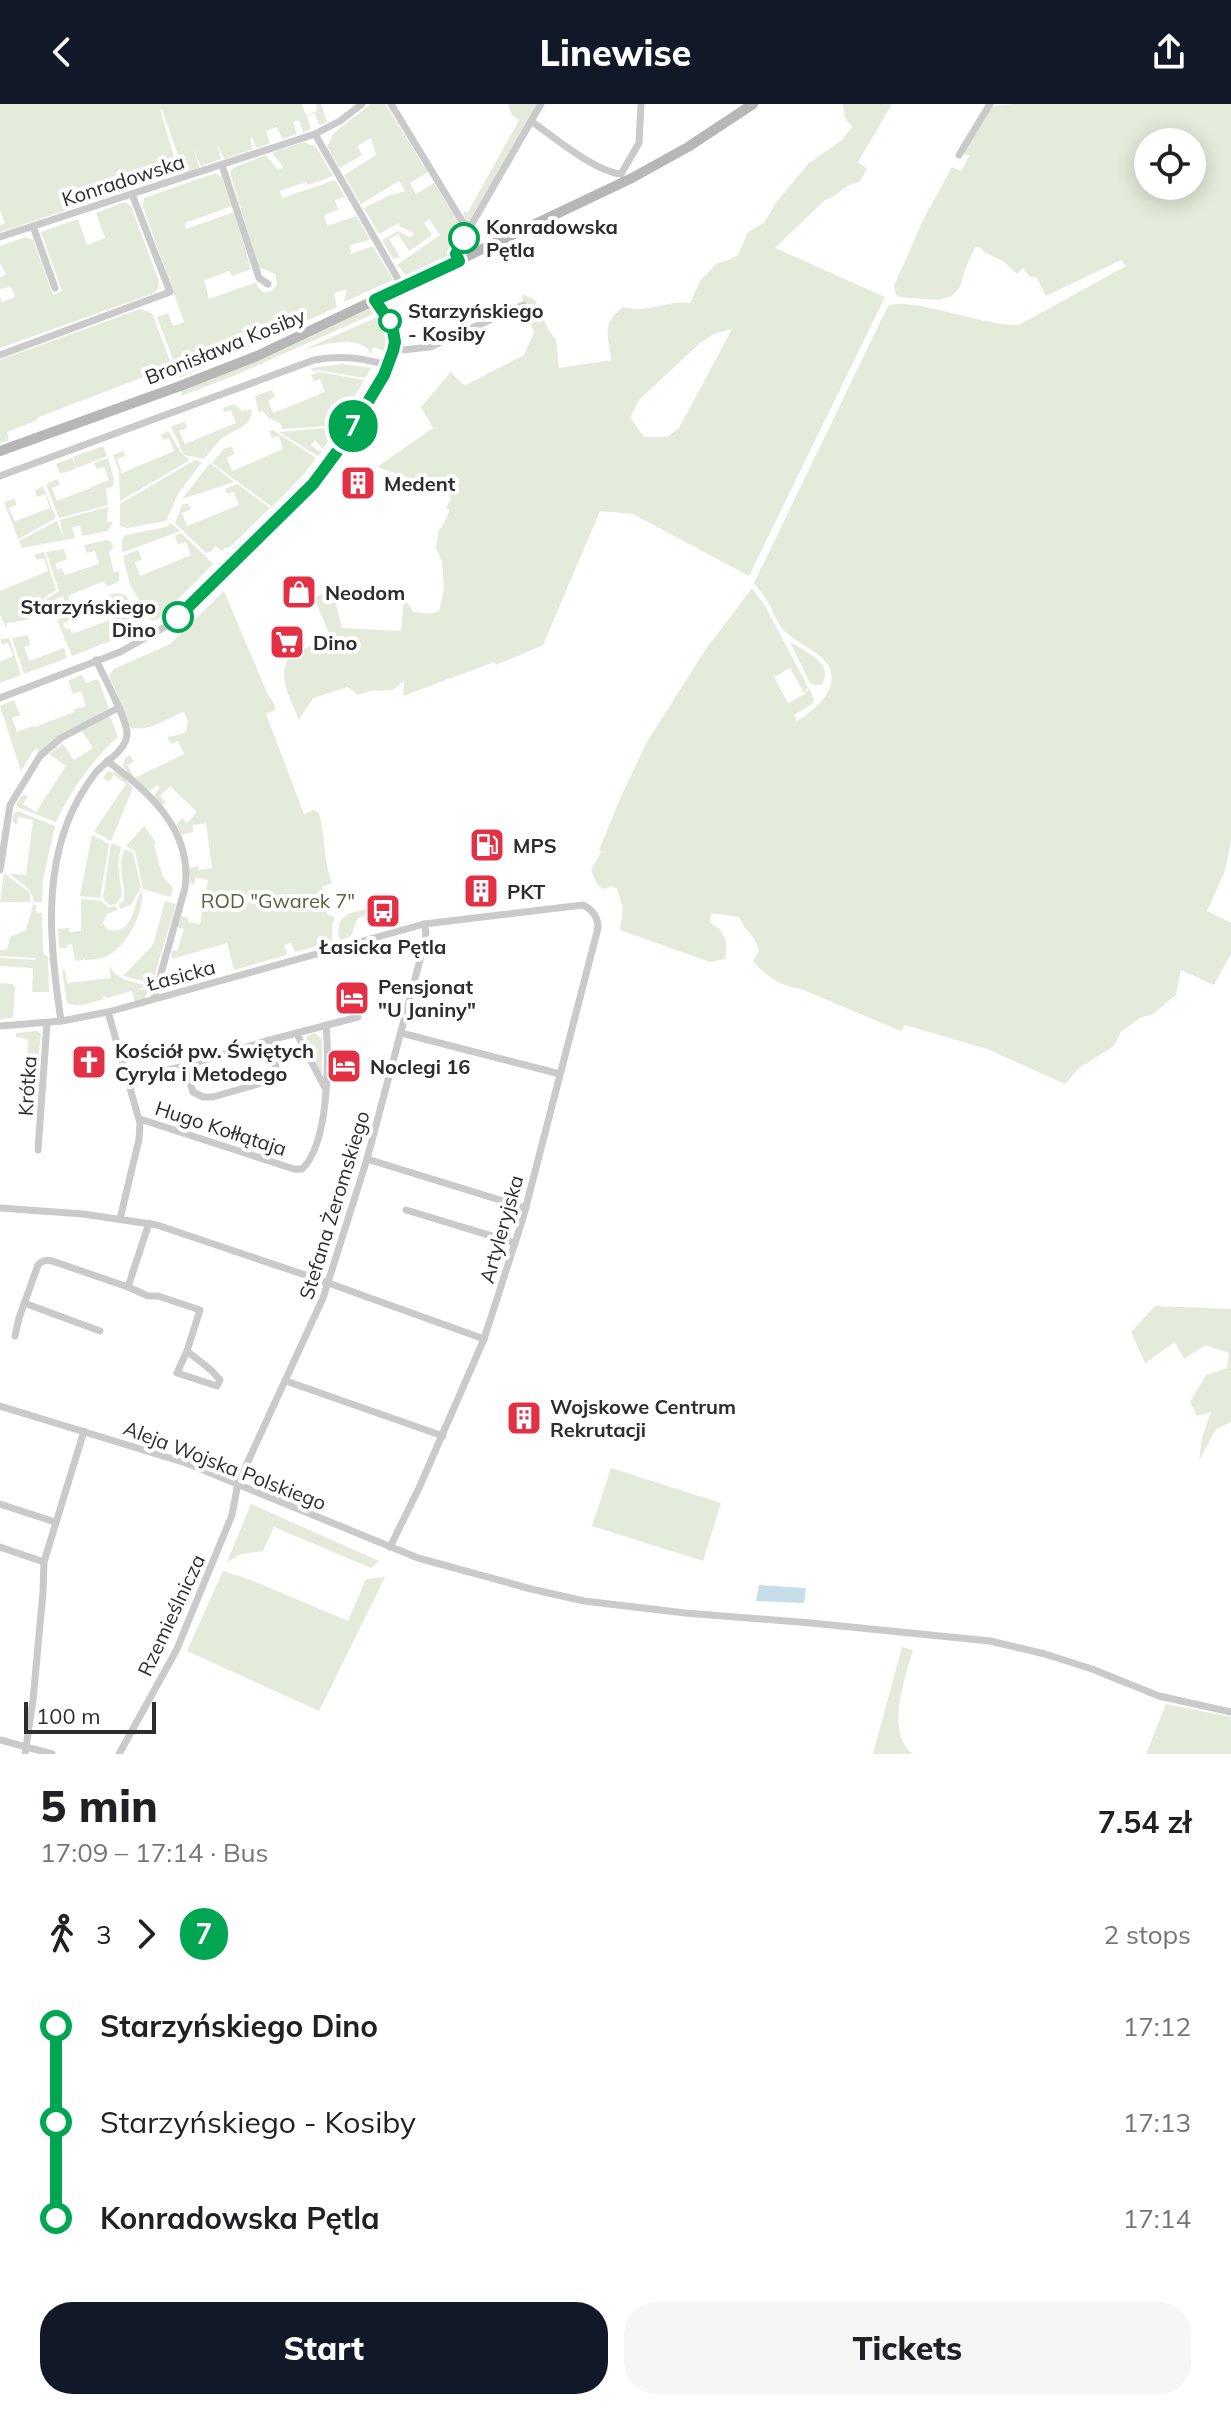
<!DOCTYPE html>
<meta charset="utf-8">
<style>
:root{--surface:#fff;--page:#f6f6f6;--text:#202124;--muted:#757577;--accent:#111827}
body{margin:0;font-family:Mulish,sans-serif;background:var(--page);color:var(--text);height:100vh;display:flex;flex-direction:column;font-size:30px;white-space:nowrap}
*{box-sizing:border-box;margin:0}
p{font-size:26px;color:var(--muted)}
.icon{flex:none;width:44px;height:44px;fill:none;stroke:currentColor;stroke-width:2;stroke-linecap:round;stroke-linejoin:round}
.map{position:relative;height:1650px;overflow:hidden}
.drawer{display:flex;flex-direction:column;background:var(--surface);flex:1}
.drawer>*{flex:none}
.badge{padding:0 16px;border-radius:26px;font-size:28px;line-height:52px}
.buttons{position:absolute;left:1134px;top:24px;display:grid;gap:16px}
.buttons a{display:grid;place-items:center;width:72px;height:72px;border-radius:50%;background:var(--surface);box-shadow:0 4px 20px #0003;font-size:40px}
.scale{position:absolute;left:24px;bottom:20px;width:132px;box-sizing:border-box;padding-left:8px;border:4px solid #2d2d2d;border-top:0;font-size:22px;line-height:28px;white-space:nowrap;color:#2d2d2d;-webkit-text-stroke:6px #fff;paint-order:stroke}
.map>.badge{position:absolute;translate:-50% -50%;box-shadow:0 0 0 4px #fff}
.legs{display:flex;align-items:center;gap:12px;height:88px;padding:0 40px;font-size:26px}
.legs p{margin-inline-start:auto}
.summary{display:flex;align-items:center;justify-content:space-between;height:136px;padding:0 40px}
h1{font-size:44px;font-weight:800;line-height:60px}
.action{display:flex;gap:16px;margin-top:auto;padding:16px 40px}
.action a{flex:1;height:92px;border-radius:32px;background:var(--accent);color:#fff;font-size:32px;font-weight:800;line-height:92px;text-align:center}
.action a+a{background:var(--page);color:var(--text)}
ul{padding:0 40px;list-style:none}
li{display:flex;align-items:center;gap:28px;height:96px;font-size:30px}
li i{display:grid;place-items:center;width:12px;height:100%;margin:0 10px;background:currentColor}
li i::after{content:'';width:20px;height:20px;margin:-10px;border:6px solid;border-radius:50%;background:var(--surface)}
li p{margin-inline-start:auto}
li:first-child i{background:linear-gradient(#0000 50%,currentColor 0)}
li:last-child i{background:linear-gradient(currentColor 50%,#0000 0)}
header{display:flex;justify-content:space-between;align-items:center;height:104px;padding:0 40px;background:var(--accent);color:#fff;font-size:36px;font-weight:800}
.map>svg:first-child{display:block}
</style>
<header><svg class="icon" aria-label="back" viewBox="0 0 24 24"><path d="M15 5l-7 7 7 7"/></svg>Linewise<svg class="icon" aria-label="share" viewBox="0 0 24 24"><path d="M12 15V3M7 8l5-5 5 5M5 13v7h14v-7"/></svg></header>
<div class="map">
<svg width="1231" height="1650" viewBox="0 0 1231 1650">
<rect width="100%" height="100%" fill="#fff"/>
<g fill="#e4ebda" fill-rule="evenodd">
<polygon points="0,0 302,0 306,11 317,7 316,0 321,0 327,18 319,21 315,9 307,12 311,25 303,28 299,16 293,18 297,30 282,35 277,23 266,27 270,39 256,44 252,33 250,35 253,45 224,55 217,40 221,55 201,62 193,44 200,64 184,69 162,5 160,6 179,69 0,128 0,121 5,119 0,107"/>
<polygon points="371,0 385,0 428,68 410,79 416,90 434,79 462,123 451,150 406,171 397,161 440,131 429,115 424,119 432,131 409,147 398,130 389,135 400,153 393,155 382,136 398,127 409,133 413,132 414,129 399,122 399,119 379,130 364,104 388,92 405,87 399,77 361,100 344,71 376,51 371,34 357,42 362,51 340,64 327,43 334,29"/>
<polygon points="508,0 539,0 469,117 463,113 464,107 468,108 519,16 512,11"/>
<path d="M843,0H892L858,58L867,65L859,78C840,82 841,91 825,96L775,144L885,193L749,472L633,410L600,407L543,541L496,561L494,558L403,592L404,577L393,586L370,587L358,591L348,583L313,594L299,616C291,595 275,572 291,550L331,534L314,494L332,484L342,524L401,527L404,492L413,508L430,510L439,507L444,486L442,457L436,444L439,425L442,423L450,406L446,404L451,394L448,387L377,363L433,324L421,303L451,268L464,282L524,251L534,228L523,201L522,190L535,196L549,227L556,235L559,264L611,256C609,230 600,222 623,203C646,210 666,196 690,199L700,177L717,159L729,156L738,151L748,128L764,119L775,100L808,60L842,36L852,23L845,14ZM732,225L679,324L667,333H644L630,313L639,296L700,239L714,230Z"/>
<path d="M1013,0H1231V737L1225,767L1207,807L1231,819V850L1214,881L1181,866L1176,891L1153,910L1140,914L1121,928L1114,942L1079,964L1065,980L987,945L905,921L901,927L801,885C782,883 765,872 753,857L759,847C756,832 744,826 739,813L711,809L710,819C726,827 728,838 725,855L710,858L620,826L623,805L617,785L612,782L604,785L597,780L591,766L601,748L599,746L622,690L648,636L706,545L752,484L765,502L808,583L804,589L790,564L774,573L788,599L805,590L809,584L814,595L812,600L794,611L797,617C818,605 848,576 821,553C810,543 795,538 785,527C777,520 774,509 769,500C765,492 759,486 754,479L888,202C910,192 987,223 1019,221L1126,162L1121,156L1046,192L1037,174L1029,172L1023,164L1017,170L1003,157L984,148L980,143H975L964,168L960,183L952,192L939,196L898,193L896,191L894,182L924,114L952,63L961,67L969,52L962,48L992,2ZM1148,38H1192V82H1148Z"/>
<polygon points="303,38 315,42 333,72 308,81 306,78 280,87 282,94 335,76 345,93 335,96 338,106 324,111 327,122 356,112 370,136 350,141 351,150 373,142 393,176 344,198 347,185 334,189 337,203 180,274 157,213 168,209 173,222 184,218 143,103 144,94 216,69 222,74 232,102 185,119 186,125 234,108 251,165 232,172 229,167 204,176 209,195 257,178 257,182 263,188 272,187 277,180 275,170 258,163 230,68 233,64 266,51 278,66 283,63 272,49"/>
<polygon points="125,98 131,102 133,108 159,177 158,185 154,189 0,244 0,193 2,198 15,193 11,182 0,185 0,173 6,170 0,159 0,142 26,133 33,136 53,191 62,187 41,128 78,115 87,141 105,134 96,109"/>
<polygon points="368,203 374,204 378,208 233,272 181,292 182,286"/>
<polygon points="140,205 152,209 172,262 39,313 35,317 7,328 9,336 0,339 0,256"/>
<path d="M377,213H379L386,230L385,247L373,243L370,252L369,246C353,230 323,241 303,246Z"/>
<polygon points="343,260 371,264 365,274 318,266 313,268 311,264"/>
<polygon points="319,268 364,276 338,321 282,325 281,320 269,314 262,306 259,309 255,292 272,286 275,293 268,296 273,309 325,288 320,275 314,277 311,271"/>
<path d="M234,300L242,307L252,305C252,324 234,325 221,335C215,341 210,348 204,355L184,351L171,323L185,317L187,324L179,327L185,340L236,319L231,306L224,308L223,304Z"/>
<polygon points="337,323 323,345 315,336 311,341 318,347 322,347 318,352 279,328"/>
<polygon points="273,326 316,354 305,369 272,403 212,359 224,345 232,342 234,350 227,354 232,367 283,345 279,332 272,334 269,327"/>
<path d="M168,327C176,338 178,349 190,356L120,397L119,367L113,351L123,347L125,352L117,355L122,369L174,347L169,334L163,336L161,331Z"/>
<polygon points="103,342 107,352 77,364 76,362 75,365 60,370 56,360 72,354 76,361 73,353"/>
<polygon points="108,354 114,375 113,382 106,385 108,401 59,414 46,380 58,375 60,381 52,384 57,397 91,384 91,383 109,376 104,363 97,365 94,359"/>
<polygon points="195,356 202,358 178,390 166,417 127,424 120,422 120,400"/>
<polygon points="210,359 234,378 182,395"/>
<polygon points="237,380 270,404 229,444 227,443 222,447 215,442 212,447 206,449 175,419 182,401 188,399 191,405 182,409 187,422 239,401 234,388 227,390 225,385"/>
<polygon points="43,382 56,414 18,435 4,398 15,395 16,401 9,404 15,417 50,404 45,390 37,393 35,386"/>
<polygon points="108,403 107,418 113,418 108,427 82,432 80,422 72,423 75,434 22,444 19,437 57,417 64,435 60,416"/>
<polygon points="171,419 180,427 124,448 122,447 122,435 126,431 166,423"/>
<polygon points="181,429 213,460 159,514 152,517 130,481 123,452 138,446 142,456 135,458 140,472 191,451 186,438 178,440 175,432"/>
<polygon points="108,436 112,439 113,444 109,448 114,469 119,466 119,477 107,483 104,477 68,492 70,498 63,502 60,498 64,496 63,492 52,497 54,507 46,513 45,496 59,487 46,448 64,445 67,455 55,460 58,466 62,464 65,471 99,460 95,447 87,449 84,441"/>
<polygon points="44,448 56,486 43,495 44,513 42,508 26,516 7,519 7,525 0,511 0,487 48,467 44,454 37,456 34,451"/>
<path d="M224,487L268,591L275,601V606L266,610L304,710L314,706L319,709C326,735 323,754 332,779L322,783L328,811L335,813L332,822V838L295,848L291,839L284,841L287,851L234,866L227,839L172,855L171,847H177L184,825L177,823L181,812L188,814V818L200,820L208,776L196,773L194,781L190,779L188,764L198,762L199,766L212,764L206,719L193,721V728L182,731L176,721L182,714L187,719L197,708L170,682L160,692L166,699L161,702L153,693L160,683L157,681L148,688L133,676L123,662L124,655L130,651L134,658L127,661L135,674L184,650L178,637L171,640L167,633C174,631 179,632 186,628L188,617L184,608C169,613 145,631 129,622L109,571L114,565L170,540Z"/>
<polygon points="116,489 126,491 138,511 133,528 72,552 57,516 72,507 74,514 63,519 66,526 70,524 72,530 121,512 119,495 109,498 106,492"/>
<polygon points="28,531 30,541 24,543 29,557 64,544 67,554 24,570 12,534"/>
<polygon points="9,534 21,571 0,579 0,558 13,552 8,539 2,541 0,535"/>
<path d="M790,538C804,547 837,560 821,581H815L810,579Z"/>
<polygon points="82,571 86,579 98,575 109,605 51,638 39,649 37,644 34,646 21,667 0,602 14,596 20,611 12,614 17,628 33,622 35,623 74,608 74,605 86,602 81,587 73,590 68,577"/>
<path d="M108,613L111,614L118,633C91,658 72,684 56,718L17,703L16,701L21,692L25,691L28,693L23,700L36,708L66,662L49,650L63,640L74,656L93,644L82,627Z"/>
<polygon points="108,667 120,670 133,684 111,737 95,728 95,726 126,680 114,671 109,678 103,674"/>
<path d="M18,707L55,722L43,775L42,798H34C32,784 20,778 9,770L26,771L33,716L18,713L17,721L12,717L14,709Z"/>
<polygon points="144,722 156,739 154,741 163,773 173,784 171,793 143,785 135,747 126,742"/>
<polygon points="92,731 109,740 100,794 80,792"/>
<polygon points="111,739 121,743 118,761 122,792 116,800 109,801 103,794"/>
<path d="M125,745L133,749L141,783L131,801L120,805L119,801L124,796C126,778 116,761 125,745Z"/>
<polygon points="4,769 30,789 30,798 0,798"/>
<path d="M142,786C145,807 127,844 105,853C100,855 92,855 85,856L84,854L83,856L75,857L72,840L67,841V844H59L58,825L69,824V828L81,827V795L101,797L108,803L116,802L118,806L107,810L103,819L107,826C134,832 132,802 142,786Z"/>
<polygon points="165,797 176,800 152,879 123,872 153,841"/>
<polygon points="33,801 36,801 36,809 42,809 43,849 50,855 48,855 49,888 32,888 33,864 0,862 0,854 36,856 35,854 0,852 0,846 7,846 10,833 26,826"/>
<path d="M377,804L378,808L358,814L351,832L342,836L339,834C334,807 357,807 377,804Z"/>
<path d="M109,861C117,877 134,878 149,882L137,886L149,885L145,894L135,899L132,887L107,894L105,892L103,893V895C92,898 78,905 67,899L62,866H65L67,879L111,874Z"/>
<polygon points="0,879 13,880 15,882 13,914 0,915"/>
<polygon points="37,927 41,930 36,980 26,979 28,935 16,933 16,929"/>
<polygon points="315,929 322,935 322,970 320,970 306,939 307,932"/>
<polygon points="1155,1202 1231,1205 1231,1318 1216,1325 1199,1357 1202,1334 1211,1308 1197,1312 1190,1298 1206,1271 1227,1264 1229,1249 1205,1241 1184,1255 1175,1238 1145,1259 1131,1228"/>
<polygon points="611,1364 721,1399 703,1457 592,1422"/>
<polygon points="251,1400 379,1457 371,1464 274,1423 263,1447 241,1450 227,1458"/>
<polygon points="223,1467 251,1476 348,1517 366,1475 385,1473 319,1607 187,1547"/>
<path d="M902,1543L913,1546C905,1574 885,1628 913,1650H873Z"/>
<polygon points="1166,1600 1231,1613 1231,1650 1146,1650"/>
</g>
<polygon fill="#c7deea" points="759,1481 806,1484 804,1499 756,1497"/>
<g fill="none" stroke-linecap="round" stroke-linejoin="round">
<g stroke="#cacaca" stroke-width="7">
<polyline points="391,0 462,117 470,123"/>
<path d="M531,17C554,33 594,67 621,70"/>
<polyline points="315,30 402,182"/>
<polyline points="959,51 990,0"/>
<polyline points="222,61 259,174 268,180"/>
<polyline points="621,70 639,39 641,0"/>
<polyline points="33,122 55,184"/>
<polyline points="0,133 315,30 340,17 362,0"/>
<polyline points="459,157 456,150 458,144 541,0"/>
<polyline points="393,247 430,243 523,201"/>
<polyline points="0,251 170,188 132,90"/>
<path d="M0,372L314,256C340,251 363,253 388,262"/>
<polyline points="0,594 120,548 172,519 313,380 335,352 375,287 393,247 395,238 392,221 375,196"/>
<path d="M107,657C150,688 193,727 185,784L154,894"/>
<polyline points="0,766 10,701 40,652 61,634 118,604"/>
<polyline points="108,908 140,1019 139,1035 120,1115"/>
<path d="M61,917C50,844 41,761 79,694C84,685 90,676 96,668C106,657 126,647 127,630C128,617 103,571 96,556"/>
<path d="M0,922L62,917L108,908L424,820L583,801C593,806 598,813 598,824L523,1114L484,1235L419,1384L390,1443"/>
<polyline points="401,929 560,970"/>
<polyline points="297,930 325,984"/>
<polyline points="185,962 193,988 203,993 213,993 279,974 268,936"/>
<polyline points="129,975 185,962 266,937 358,913"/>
<path d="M140,1015L294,1065H302C329,1040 329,956 326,921"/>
<polyline points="38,1046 47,919"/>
<polyline points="367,1055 526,1104"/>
<polyline points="0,1104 83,1110 157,1121 320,1176 484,1235"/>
<polyline points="406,1106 515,1139"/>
<polyline points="128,1183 148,1192 158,1192 200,1206 187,1247 177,1269 217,1282 220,1276 211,1266 187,1247"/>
<polyline points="24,1199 100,1227"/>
<path d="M15,1232L19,1214L38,1161C45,1154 50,1156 58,1159L128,1183L149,1119"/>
<polyline points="286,1277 443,1332"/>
<polyline points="0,1302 186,1359 418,1454 531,1485 584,1497 685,1509 811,1519 990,1537 1045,1550 1092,1565 1159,1592 1231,1608"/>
<polyline points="0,1400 55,1418"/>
<polyline points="0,1443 44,1458"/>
<polyline points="0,1636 52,1650"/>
<polyline points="25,1650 33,1596 43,1488 44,1458 84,1327"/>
<polyline points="119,1650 176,1547 232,1411 238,1379 323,1194 367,1055 425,837 426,828 424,820"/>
</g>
<polyline stroke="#b7b7b7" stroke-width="10" points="0,347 180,282 257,252 632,74 688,43 753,0"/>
</g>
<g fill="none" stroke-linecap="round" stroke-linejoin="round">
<defs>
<polyline id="line-1" points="178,513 313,380 342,341 384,271 393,247 395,238 392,221 375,196 459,157 456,150 464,134"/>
</defs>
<use href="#line-1" stroke="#fff" stroke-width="18"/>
<use href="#line-1" stroke="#00a651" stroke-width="12"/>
</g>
<defs>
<symbol id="building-square" viewBox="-11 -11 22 22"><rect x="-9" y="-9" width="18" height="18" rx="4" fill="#e33045" stroke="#fff"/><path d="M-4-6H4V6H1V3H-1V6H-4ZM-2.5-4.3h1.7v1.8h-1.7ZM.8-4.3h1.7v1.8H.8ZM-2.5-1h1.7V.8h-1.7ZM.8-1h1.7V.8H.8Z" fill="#fff"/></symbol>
<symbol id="shop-square" viewBox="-11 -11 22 22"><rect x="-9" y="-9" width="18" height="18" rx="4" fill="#e33045" stroke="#fff"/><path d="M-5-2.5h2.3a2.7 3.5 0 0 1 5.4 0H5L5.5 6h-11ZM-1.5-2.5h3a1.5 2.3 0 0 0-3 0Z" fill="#fff"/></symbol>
<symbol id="supermarket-square" viewBox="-11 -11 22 22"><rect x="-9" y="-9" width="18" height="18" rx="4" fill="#e33045" stroke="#fff"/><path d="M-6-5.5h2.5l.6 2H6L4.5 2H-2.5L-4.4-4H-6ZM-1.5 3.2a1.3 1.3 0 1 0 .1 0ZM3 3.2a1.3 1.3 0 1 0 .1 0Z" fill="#fff"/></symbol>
<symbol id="fuel-square" viewBox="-11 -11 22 22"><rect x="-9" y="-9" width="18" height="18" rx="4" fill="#e33045" stroke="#fff"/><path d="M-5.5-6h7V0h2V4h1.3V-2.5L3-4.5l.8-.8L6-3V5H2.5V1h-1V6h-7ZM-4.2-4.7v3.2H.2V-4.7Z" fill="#fff"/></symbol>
<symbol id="bus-square" viewBox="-11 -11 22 22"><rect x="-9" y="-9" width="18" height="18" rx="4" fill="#e33045" stroke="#fff"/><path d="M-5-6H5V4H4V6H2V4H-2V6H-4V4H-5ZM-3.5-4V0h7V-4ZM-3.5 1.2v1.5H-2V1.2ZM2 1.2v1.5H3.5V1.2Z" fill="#fff"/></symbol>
<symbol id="hotel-square" viewBox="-11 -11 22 22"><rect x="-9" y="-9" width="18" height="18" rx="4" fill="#e33045" stroke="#fff"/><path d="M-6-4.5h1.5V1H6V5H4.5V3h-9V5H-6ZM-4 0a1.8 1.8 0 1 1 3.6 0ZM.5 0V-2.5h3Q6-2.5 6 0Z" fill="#fff"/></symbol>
<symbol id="church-square" viewBox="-11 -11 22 22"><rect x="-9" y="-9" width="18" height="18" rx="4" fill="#e33045" stroke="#fff"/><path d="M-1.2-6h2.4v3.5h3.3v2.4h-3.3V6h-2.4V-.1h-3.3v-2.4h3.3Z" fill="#fff"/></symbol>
</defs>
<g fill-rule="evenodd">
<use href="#building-square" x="338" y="359" width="40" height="40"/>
<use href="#shop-square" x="279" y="468" width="40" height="40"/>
<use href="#supermarket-square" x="267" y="518" width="40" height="40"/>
<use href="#fuel-square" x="467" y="721" width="40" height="40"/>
<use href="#building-square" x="461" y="767" width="40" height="40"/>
<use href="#bus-square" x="363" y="787" width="40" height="40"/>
<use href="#hotel-square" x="332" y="874" width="40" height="40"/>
<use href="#church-square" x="69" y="938" width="40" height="40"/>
<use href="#hotel-square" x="324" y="942" width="40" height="40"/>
<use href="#building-square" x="504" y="1294" width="40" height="40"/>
</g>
<g fill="#fff" stroke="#00a651" stroke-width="4">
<circle cx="464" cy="134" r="14"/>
<circle cx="390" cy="217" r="10"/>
<circle cx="178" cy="513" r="14"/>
</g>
<g text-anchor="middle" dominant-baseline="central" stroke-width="8" stroke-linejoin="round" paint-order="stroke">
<g font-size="20" fill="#2d2d2d" stroke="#fff">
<text transform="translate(123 76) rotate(-18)">Konradowska</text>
<text transform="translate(225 242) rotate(-22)">Bronisława Kosiby</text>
<text transform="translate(181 871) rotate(-15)">Łasicka</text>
<text transform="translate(27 982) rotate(-86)">Krótka</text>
<text transform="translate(221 1024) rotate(18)">Hugo Kołłątaja</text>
<text transform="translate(334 1101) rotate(-73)">Stefana Żeromskiego</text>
<text transform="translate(501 1125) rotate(-74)">Artyleryjska</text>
<text transform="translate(225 1361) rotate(21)">Aleja Wojska Polskiego</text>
<text transform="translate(171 1511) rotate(-65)">Rzemieślnicza</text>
</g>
<g font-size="20" font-weight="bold" fill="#2d2d2d" stroke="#fff" text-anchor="start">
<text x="486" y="122">Konradowska<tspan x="486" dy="23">Pętla</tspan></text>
<text x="408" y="206">Starzyńskiego<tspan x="408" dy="23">- Kosiby</tspan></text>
<text x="156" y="502" text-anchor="end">Starzyńskiego<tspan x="156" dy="23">Dino</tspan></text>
</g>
<g font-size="20" font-weight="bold" fill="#2d2d2d" stroke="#fff" text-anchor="start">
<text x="384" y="379">Medent</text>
<text x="325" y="488">Neodom</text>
<text x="313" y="538">Dino</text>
<text x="513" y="741">MPS</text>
<text x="507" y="787">PKT</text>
<text x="383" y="842" text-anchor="middle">Łasicka Pętla</text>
<text x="378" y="882">Pensjonat<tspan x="378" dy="23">"U Janiny"</tspan></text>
<text x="115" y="946">Kościół pw. Świętych<tspan x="115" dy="23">Cyryla i Metodego</tspan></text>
<text x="370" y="962">Noclegi 16</text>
<text x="550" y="1302">Wojskowe Centrum<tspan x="550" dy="23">Rekrutacji</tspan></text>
</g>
<g font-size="20" fill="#52683b" stroke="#fff">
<text x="278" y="796">ROD "Gwarek 7"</text>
</g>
</g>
</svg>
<div class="buttons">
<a><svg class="icon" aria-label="locate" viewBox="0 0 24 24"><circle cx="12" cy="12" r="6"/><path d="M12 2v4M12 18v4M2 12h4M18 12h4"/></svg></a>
</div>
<div class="scale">100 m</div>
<b class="badge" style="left:353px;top:322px;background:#00a651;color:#fff">7</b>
</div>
<section class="drawer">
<div class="summary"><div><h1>5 min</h1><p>17:09 – 17:14 · Bus</p></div><b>7.54 zł</b></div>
<div class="legs"><svg class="icon" aria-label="walk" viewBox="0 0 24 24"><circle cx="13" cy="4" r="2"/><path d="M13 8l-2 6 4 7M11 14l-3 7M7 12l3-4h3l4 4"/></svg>3<svg class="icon" aria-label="forward" viewBox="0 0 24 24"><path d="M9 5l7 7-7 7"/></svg><b class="badge" style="background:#00a651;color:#fff">7</b><p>2 stops</p></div>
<ul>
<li><i style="color:#00a651"></i><b>Starzyńskiego Dino</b><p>17:12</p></li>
<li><i style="color:#00a651"></i><span>Starzyńskiego - Kosiby</span><p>17:13</p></li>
<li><i style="color:#00a651"></i><b>Konradowska Pętla</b><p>17:14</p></li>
</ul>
<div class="action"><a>Start</a><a>Tickets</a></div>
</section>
